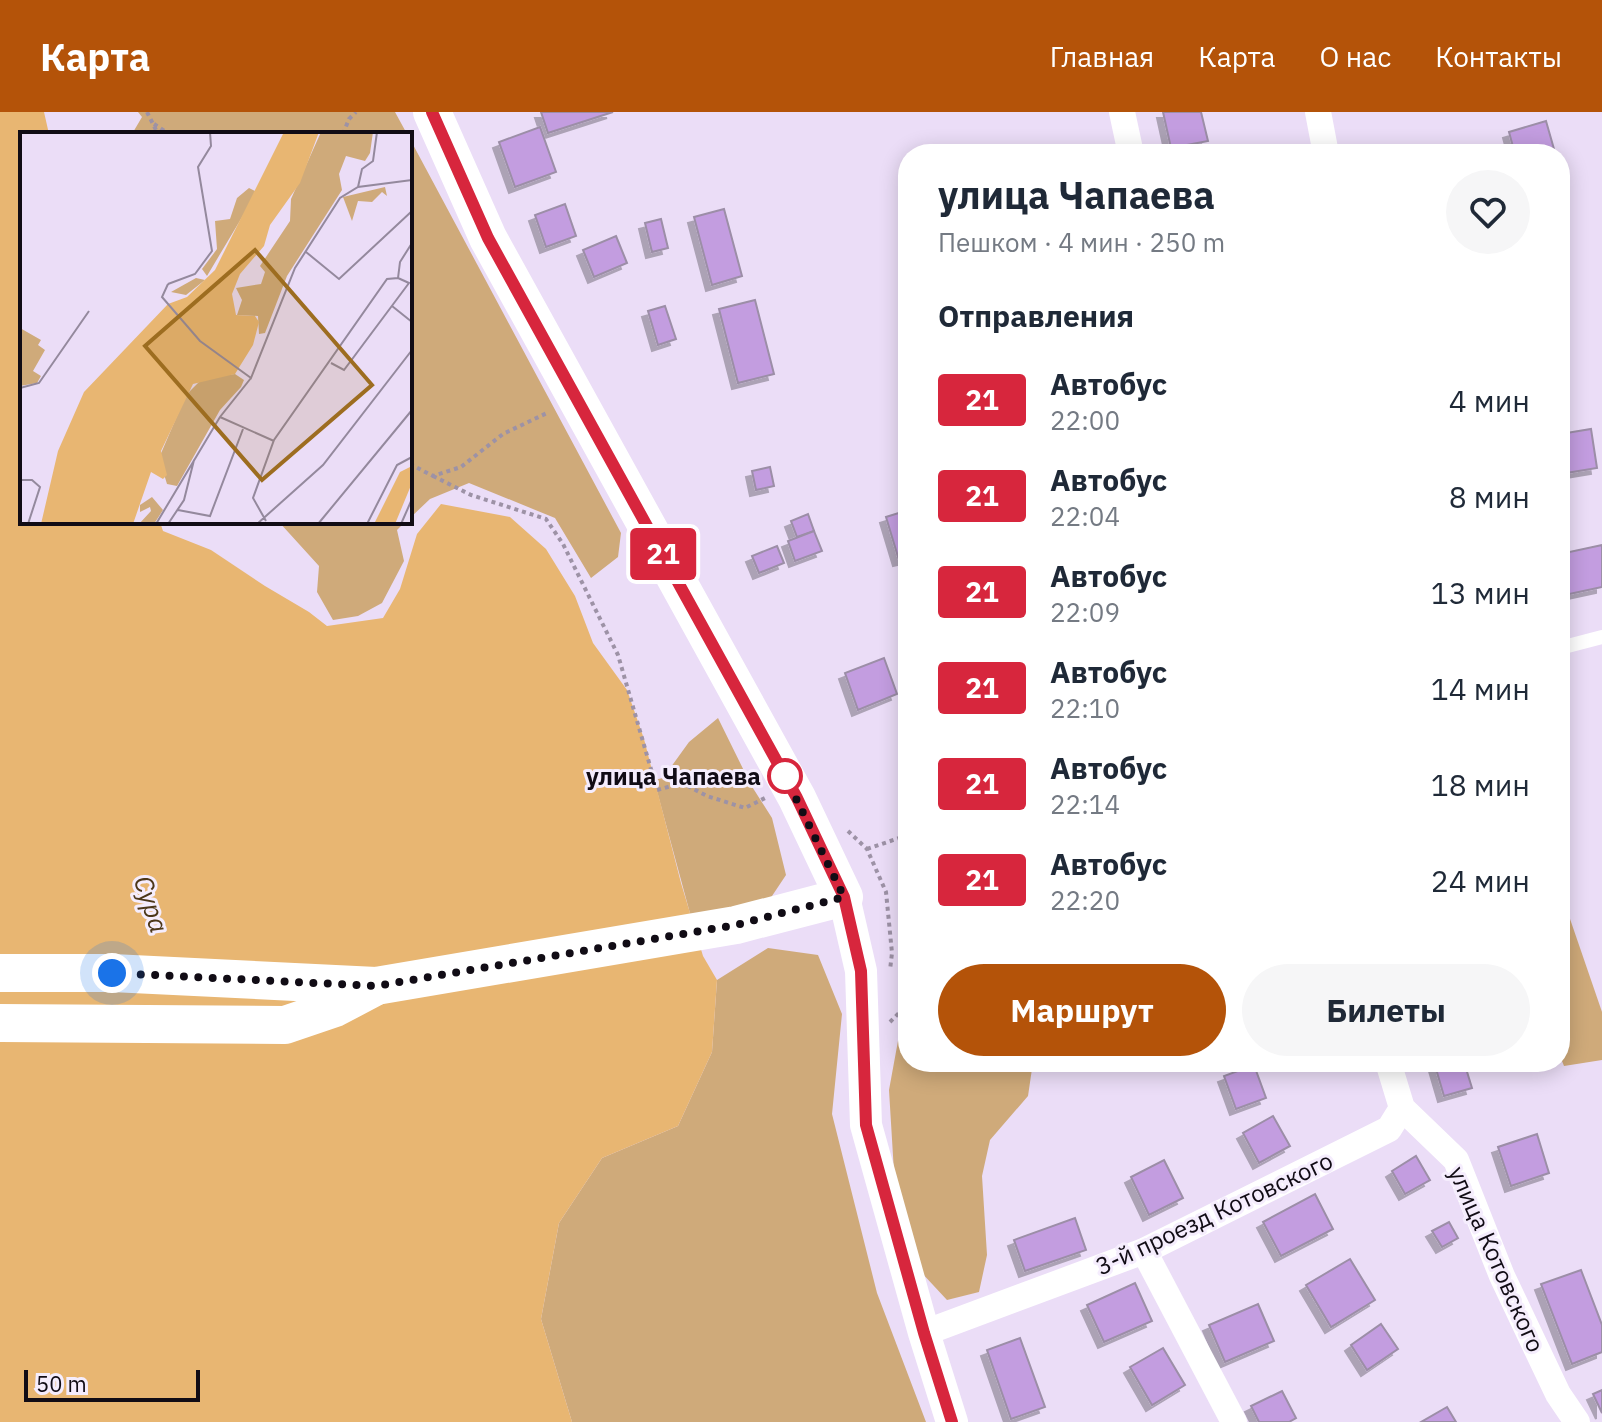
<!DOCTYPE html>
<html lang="ru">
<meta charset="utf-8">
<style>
:root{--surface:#fff;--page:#f6f6f7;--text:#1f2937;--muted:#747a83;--accent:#b45309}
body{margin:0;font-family:"IBM Plex Sans",sans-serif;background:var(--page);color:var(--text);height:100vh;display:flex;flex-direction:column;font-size:30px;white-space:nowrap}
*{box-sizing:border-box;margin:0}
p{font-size:26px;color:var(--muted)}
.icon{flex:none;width:44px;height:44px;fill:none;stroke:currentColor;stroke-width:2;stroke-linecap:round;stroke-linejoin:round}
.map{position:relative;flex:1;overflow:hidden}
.drawer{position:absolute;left:898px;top:32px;width:672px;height:928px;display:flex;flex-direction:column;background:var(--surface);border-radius:32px;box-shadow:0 4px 20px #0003}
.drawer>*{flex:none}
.badge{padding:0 16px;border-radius:6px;font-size:28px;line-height:52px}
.scale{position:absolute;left:24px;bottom:20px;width:176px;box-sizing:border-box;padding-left:8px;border:4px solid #110c15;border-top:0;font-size:22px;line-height:28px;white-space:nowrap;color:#110c15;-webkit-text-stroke:6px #f5edfd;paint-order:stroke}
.you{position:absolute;width:40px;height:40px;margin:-20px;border:6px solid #fff;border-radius:50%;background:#1a73e8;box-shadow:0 0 0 12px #1a73e833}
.map>.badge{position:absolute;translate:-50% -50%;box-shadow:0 0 0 4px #fff}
h2{padding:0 40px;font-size:30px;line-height:72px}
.round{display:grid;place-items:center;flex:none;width:84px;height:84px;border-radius:42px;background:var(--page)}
.head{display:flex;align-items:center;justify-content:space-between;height:136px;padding:0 40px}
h1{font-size:38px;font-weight:700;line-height:60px}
.button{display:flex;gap:16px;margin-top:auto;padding:16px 40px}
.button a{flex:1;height:92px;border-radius:48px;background:var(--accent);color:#fff;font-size:32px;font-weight:700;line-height:92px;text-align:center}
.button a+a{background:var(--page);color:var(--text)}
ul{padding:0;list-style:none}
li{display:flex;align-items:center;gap:24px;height:96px;padding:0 40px}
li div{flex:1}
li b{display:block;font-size:30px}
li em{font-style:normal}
li .badge{min-width:88px;font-weight:700;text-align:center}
header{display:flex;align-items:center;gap:48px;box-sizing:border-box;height:112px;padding:0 40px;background:var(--accent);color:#fff}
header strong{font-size:38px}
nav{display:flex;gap:44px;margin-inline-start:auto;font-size:28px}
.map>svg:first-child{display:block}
</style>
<header>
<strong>Карта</strong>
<nav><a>Главная</a><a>Карта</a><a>О нас</a><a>Контакты</a></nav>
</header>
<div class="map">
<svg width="1602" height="1310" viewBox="0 0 1602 1310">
<defs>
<filter id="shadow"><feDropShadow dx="-6" dy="6" stdDeviation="0" flood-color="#0004"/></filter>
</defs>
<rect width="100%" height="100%" fill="#ebddf7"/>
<g fill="#cfaa7a">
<polygon points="138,0 395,0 407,22 132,22 142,5"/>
<polygon points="410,27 621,421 618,445 591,466 555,406 469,371 430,387 410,406"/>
<polygon points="279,410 405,410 397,418 404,449 382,491 358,504 333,508 317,480 319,454"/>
<polygon points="718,606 751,673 772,706 786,763 770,787 691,805 654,668 663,666 689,630"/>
<polygon points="1569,804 1602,900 1602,948 1564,954 1560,944 1560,806"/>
<polygon points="768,836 818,843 842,902 832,1002 877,1181 926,1310 572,1310 541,1207 559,1111 602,1046 678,1014 712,940 717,868"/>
<polygon points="908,905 908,950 1033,950 1028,984 990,1028 982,1064 987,1143 979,1180 947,1188 920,1159 896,1093 889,978 902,907"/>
</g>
<polygon fill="#e8b672" points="0,0 44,0 49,22 22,22 22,410 160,410 163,419 211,438 265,474 309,500 327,514 383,506 400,477 417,422 441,392 510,405 546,437 575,484 593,531 627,578 644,627 681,771 703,844 717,868 712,940 678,1014 602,1046 559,1111 541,1207 572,1310 0,1310"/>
<g fill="#c39de0" stroke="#9c8ea7" stroke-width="2" filter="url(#shadow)">
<polygon points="541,0 613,0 548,21"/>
<polygon points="1163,0 1201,0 1208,29 1171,36"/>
<polygon points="1546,9 1554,37 1536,42 1515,42 1509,20"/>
<polygon points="540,15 556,60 515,75 499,30"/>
<polygon points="565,92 576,124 546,135 535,103"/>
<polygon points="724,97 742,164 712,173 694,105"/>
<polygon points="661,107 668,136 652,140 645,111"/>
<polygon points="616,124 627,151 594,165 583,138"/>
<polygon points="755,188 774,262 738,271 719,197"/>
<polygon points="665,194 676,227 658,233 648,199"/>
<polygon points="1591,317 1597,356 1560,362 1560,322"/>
<polygon points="770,355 774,374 756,378 752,359"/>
<polygon points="908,398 908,446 899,448 886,405"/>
<polygon points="808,402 814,419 797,425 791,409"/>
<polygon points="814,419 822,439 795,449 788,429"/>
<polygon points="1602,433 1602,475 1560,484 1560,442"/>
<polygon points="777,434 784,451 759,461 752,444"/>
<polygon points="884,546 897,582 858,598 845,561"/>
<polygon points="1434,950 1464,950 1472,976 1444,984"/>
<polygon points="1254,953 1266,986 1236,997 1224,964"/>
<polygon points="1273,1004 1290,1034 1259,1051 1243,1021"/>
<polygon points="1537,1022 1549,1061 1511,1074 1498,1035"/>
<polygon points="1416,1044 1430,1068 1405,1082 1392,1059"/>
<polygon points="1164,1048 1183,1086 1149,1103 1131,1065"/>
<polygon points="1315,1082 1333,1117 1281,1144 1263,1110"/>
<polygon points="1075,1106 1086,1138 1025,1159 1014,1128"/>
<polygon points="1449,1110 1458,1126 1442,1135 1432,1119"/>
<polygon points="1350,1147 1375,1188 1331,1215 1306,1173"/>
<polygon points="1581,1158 1602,1213 1602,1240 1572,1252 1541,1172"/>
<polygon points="1135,1171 1152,1209 1104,1230 1087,1193"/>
<polygon points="1258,1192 1274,1229 1225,1250 1209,1213"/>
<polygon points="1381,1212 1398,1237 1367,1258 1351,1233"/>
<polygon points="1020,1226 1045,1295 1011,1307 987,1238"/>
<polygon points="1163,1236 1185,1273 1152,1293 1130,1255"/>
<polygon points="1602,1278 1602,1301 1593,1282"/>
<polygon points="1282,1279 1296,1306 1289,1310 1259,1310 1251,1294"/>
<polygon points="1447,1295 1456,1310 1421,1310"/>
</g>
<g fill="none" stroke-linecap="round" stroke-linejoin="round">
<g stroke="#9d92a6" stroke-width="4" stroke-dasharray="4 4" stroke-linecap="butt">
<polyline points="147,0 158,22"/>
<polyline points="154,12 169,22"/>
<polyline points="343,22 349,7 356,0"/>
<polyline points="410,352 433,364 461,355 503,322 549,300"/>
<polyline points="433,364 471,383 546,407 563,432 618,543 657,678 682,671 707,684 745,696 765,686"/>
<polyline points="848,719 867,737 886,780 892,841 890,858"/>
<polyline points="867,737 908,723"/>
<polyline points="890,910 908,892"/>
</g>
<polyline stroke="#fff" stroke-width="14" points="1560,536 1602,525"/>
<g stroke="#fff" stroke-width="26">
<polyline points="1122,0 1131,42"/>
<polyline points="1318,0 1326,42"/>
<polyline points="1388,950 1402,996 1456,1048 1502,1164 1558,1282 1577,1310"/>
<polyline points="1144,1139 1234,1310"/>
<polyline points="924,1221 1144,1139 1389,1017 1402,996"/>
</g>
<polyline stroke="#fff" stroke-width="32" points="844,785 861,859 866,1013 924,1221 952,1310"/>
<g stroke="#fff" stroke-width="38">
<polyline points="0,861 112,861 376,874 736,813 844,785 797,686 488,126 432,0"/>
<polyline points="0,911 285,913 335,896 373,876"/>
</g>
</g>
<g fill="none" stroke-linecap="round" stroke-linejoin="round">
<defs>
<polyline id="line" points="432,0 488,126 797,686 844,785 861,859 866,1013 924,1221 952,1310"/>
</defs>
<use href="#line" stroke="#fff" stroke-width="18"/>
<use href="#line" stroke="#d7263d" stroke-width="12"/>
<polyline stroke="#110c15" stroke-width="8" stroke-dasharray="0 14.4" points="112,861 376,874 736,813 844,785 785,664"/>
</g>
<circle fill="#fff" stroke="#d7263d" stroke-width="4" cx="785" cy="664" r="16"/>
<g text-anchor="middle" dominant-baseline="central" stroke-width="6" stroke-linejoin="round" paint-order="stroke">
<g font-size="24" font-weight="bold" fill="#110c15" stroke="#f5edfd" text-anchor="end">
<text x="761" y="664">улица Чапаева</text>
</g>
<g font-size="24" fill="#110c15" stroke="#f5edfd">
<text transform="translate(1214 1101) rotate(-25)">3-й проезд Котовского</text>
<text transform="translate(1497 1147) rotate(66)">улица Котовского</text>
</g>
<g font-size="26" font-style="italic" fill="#4c3719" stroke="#f5edfd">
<text transform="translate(152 792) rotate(72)">Сура</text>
</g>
</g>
<g transform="translate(20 20)">
<rect width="392" height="392" fill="#ebddf7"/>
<path d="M301,0H353L350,21L345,29L326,24L319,42L322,58L267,144L245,201L239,202L238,184L217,183L222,168L216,156L241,152L245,140L240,134L270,89L271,67ZM365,55L367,64L362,60L352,70L338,69L332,89L323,65ZM229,56L237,60L187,144L182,137L197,117L195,89L210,87L217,66ZM176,146L185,148L166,163L151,160ZM0,196L21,208L18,213L25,218L13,239L21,244L17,251L0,254ZM215,242L224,248L221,255L200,278L157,354L147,352L139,326L166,263L183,246ZM132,365L143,378L134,392H119L131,379L130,375L120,380V373Z" fill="#cfaa7a"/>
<path d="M264,0H299L280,51L250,93L244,114L220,142L212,162L216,183L235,184L239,190L233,213L215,242L173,252L141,319L147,343L143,347L131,340L113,392H21L38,319L64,260L148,172L167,165L195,138ZM392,334V351L375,392H354L380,340Z" fill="#e8b672"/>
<path fill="none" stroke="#94899d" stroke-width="2" d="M338,55L342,37L353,29L357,0M286,120L319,147L392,79M148,152L142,165L180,209L231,246L275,136L320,66L338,55L392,48M148,152L175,142L192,119L178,35L191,14L190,0M372,174L392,190M311,231L324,238L389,151L378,146M0,256L19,251L69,179M200,285L254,309M0,348H12L20,355L8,392M158,378L190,384L223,297M246,389L233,366L254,308L367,147L378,146L380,130L392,111M136,392L200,285L231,246M148,392L164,368L174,328M237,392L303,333L392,218M298,392L392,278M347,392L377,333L392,325M381,392L392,367"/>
<path fill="#9d6d20" fill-opacity="0.15" stroke="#9d6d20" stroke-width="4" d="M235,118L352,253L242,348L125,214Z"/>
<rect width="392" height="392" fill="none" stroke="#110c15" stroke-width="4"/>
</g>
</svg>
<div class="scale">50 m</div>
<div class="you" style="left:112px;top:861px"></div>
<b class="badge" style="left:663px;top:442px;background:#d7263d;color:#fff">21</b>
<section class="drawer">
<div class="head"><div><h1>улица Чапаева</h1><p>Пешком · 4 мин · 250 m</p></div><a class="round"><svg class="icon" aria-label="heart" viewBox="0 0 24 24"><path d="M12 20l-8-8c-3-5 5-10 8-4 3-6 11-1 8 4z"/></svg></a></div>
<h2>Отправления</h2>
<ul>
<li><span class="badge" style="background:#d7263d;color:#fff">21</span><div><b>Автобус</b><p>22:00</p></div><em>4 мин</em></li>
<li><span class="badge" style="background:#d7263d;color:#fff">21</span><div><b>Автобус</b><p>22:04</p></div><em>8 мин</em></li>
<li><span class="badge" style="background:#d7263d;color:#fff">21</span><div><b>Автобус</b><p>22:09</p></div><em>13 мин</em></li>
<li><span class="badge" style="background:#d7263d;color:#fff">21</span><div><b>Автобус</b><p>22:10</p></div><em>14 мин</em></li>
<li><span class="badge" style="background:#d7263d;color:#fff">21</span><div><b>Автобус</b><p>22:14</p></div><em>18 мин</em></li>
<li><span class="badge" style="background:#d7263d;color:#fff">21</span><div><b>Автобус</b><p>22:20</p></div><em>24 мин</em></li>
</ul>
<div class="button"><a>Маршрут</a><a>Билеты</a></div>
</section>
</div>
